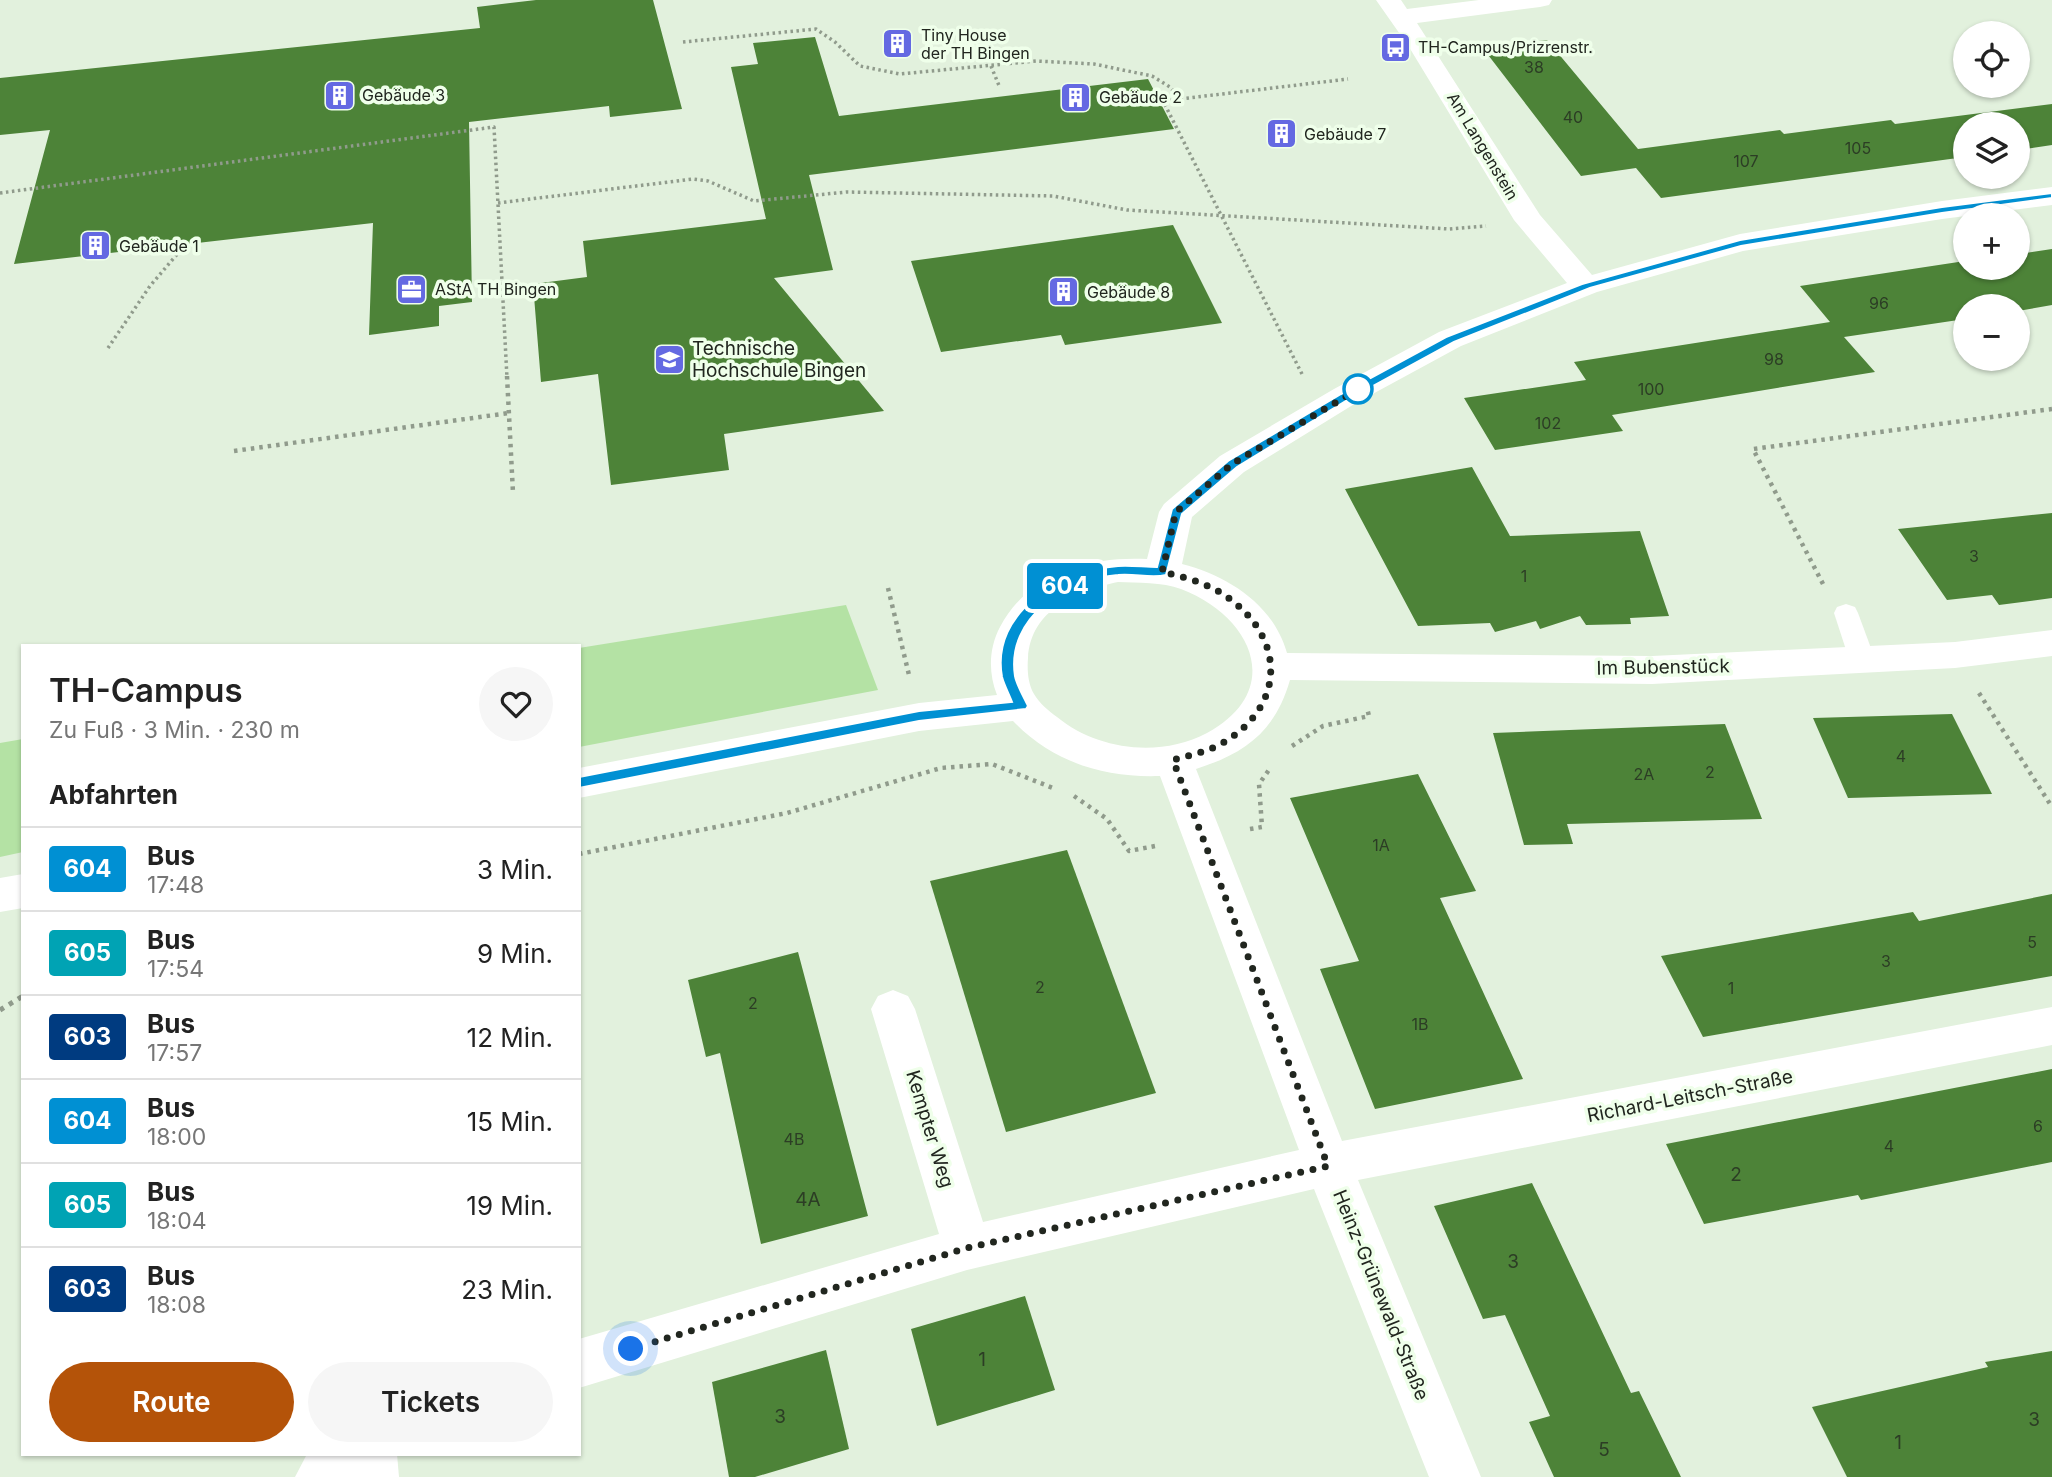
<!DOCTYPE html>
<html lang="de">
<meta charset="utf-8">
<style>
:root{--surface:#fff;--page:#f6f6f6;--text:#222;--muted:#767676;--line:#e0e0e0;--accent:#b45309}
body{margin:0;font-family:Inter,sans-serif;background:var(--page);color:var(--text);height:100vh;display:flex;flex-direction:column;font-size:26px;white-space:nowrap}
*{box-sizing:border-box;margin:0}
p{font-size:23px;color:var(--muted)}
.icon{flex:none;width:38px;height:38px;fill:none;stroke:currentColor;stroke-width:2;stroke-linecap:round;stroke-linejoin:round}
.map{position:relative;flex:1;overflow:hidden}
.side{position:absolute;left:21px;top:644px;width:560px;height:812px;display:flex;flex-direction:column;background:var(--surface);border-radius:0px;box-shadow:0 2px 5px #0004}
.side>*{flex:none}
.badge{padding:0 14px;border-radius:5px;font-size:24px;line-height:46px}
.buttons{position:absolute;left:1953px;top:21px;display:grid;gap:14px}
.buttons a{display:grid;place-items:center;width:77px;height:77px;border-radius:50%;background:var(--surface);box-shadow:0 2px 5px #0004;font-size:35px}
.you{position:absolute;width:35px;height:35px;margin:-18px;border:5px solid #fff;border-radius:50%;background:#1a73e8;box-shadow:0 0 0 10px #1a73e833}
.map>.badge{position:absolute;translate:-50% -50%;box-shadow:0 0 0 4px #fff}
h2{padding:0 28px;font-size:26px;line-height:63px}
.round{display:grid;place-items:center;flex:none;width:74px;height:74px;border-radius:37px;background:var(--page)}
.headline{display:flex;align-items:center;justify-content:space-between;height:119px;padding:0 28px}
h1{font-size:33px;font-weight:600;line-height:52px}
.cta{display:flex;gap:14px;margin-top:auto;padding:14px 28px}
.cta a{flex:1;height:80px;border-radius:42px;background:var(--accent);color:#fff;font-size:28px;font-weight:600;line-height:80px;text-align:center}
.cta a+a{background:var(--page);color:var(--text)}
ul{padding:0;list-style:none}
li{display:flex;align-items:center;gap:21px;height:84px;padding:0 28px;border-top:2px solid var(--line)}
li div{flex:1}
li b{display:block;font-size:26px}
li em{font-style:normal}
li .badge{min-width:77px;font-weight:700;text-align:center}
.map>svg:first-child{display:block}
</style>
<div class="map">
<svg width="2052" height="1477" viewBox="0 0 2052 1477">
<rect width="100%" height="100%" fill="#e2f1dd"/>
<g fill="#b4e2a4">
<polygon points="846,605 878,690 579,747 579,648"/>
<polygon points="23,739 23,852 0,857 0,743"/>
</g>
<g fill="#4d8338">
<polygon points="536,0 653,0 682,109 610,117 609,106 469,122 472,302 439,306 439,326 369,335 373,223 14,264 50,130 0,135 0,78 480,28 477,7"/>
<polygon points="815,37 839,116 1148,79 1174,129 809,175 833,270 774,278 884,411 724,434 729,470 611,485 598,374 541,382 533,284 587,277 583,241 766,219 731,67 758,64 753,43"/>
<polygon points="1547,40 1638,149 1780,130 1784,134 1891,120 1895,124 2052,104 2052,145 2018,150 2018,124 1965,124 1965,157 1661,198 1636,168 1581,176 1482,47"/>
<polygon points="1173,225 1222,323 1065,345 1061,335 941,352 911,261"/>
<polygon points="2052,249 2052,305 2018,311 2018,306 1965,306 1965,319 1844,337 1875,372 1612,415 1623,431 1495,450 1464,398 1586,380 1574,362 1830,322 1800,286 1965,261 1965,268 2018,268 2018,254"/>
<polygon points="1472,467 1510,536 1640,531 1669,616 1630,618 1631,624 1586,625 1580,616 1540,629 1536,621 1495,632 1490,623 1418,626 1345,489"/>
<polygon points="2052,513 2052,598 1999,605 1992,595 1947,600 1898,529"/>
<polygon points="1952,714 1992,794 1848,798 1813,718"/>
<polygon points="1725,724 1762,819 1567,824 1573,844 1524,845 1493,733"/>
<polygon points="1418,774 1476,891 1440,898 1523,1079 1375,1109 1320,969 1359,961 1290,798"/>
<polygon points="1067,850 1156,1093 1006,1132 930,881"/>
<polygon points="2052,894 2052,976 1703,1037 1661,956 1913,912 1919,921"/>
<polygon points="798,952 868,1216 761,1244 720,1053 706,1057 688,980"/>
<polygon points="2052,1069 2052,1162 1861,1200 1858,1195 1704,1224 1666,1144"/>
<polygon points="1532,1183 1631,1393 1639,1391 1681,1477 1554,1477 1529,1422 1550,1416 1505,1315 1483,1319 1434,1206"/>
<polygon points="1025,1296 1055,1390 937,1426 911,1329"/>
<polygon points="826,1350 849,1449 755,1477 729,1477 712,1382"/>
<polygon points="2052,1351 2052,1477 1847,1477 1812,1407 1988,1367 1985,1362"/>
</g>
<g fill="none" stroke-linecap="round" stroke-linejoin="round">
<g stroke="#909b8c" stroke-width="3.5" stroke-dasharray="2.5 3.5" stroke-linecap="butt">
<polyline points="683,42 816,29 835,42 860,66 900,74 1036,61 1094,64 1152,76 1170,87 1179,98"/>
<polyline points="991,66 1000,88"/>
<polyline points="0,193 494,127 507,378"/>
<polyline points="498,203 693,179 708,181 754,201 847,192 1053,196 1127,210 1449,229 1486,226"/>
<polyline points="108,348 150,286 179,252"/>
<polyline points="1302,374 1163,101 1348,79"/>
</g>
<g stroke="#909b8c" stroke-width="4.5" stroke-dasharray="3.5 5" stroke-linecap="butt">
<polyline points="507,376 513,493"/>
<polyline points="234,451 509,413"/>
<polyline points="1823,584 1753,449 2052,409"/>
<polyline points="888,588 909,675"/>
<polyline points="1979,693 2052,807"/>
<polyline points="1292,746 1323,726 1369,716 1367,708"/>
<polyline points="1074,796 1107,819 1129,851 1155,846"/>
<polyline points="1250,829 1262,827 1259,784 1271,767"/>
<polyline points="579,854 787,813 941,768 992,764 1053,788"/>
</g>
<polyline stroke="#909b8c" stroke-width="5" stroke-dasharray="4.5 6" stroke-linecap="butt" points="0,1010 23,996"/>
<polygon fill="#fff" fill-rule="evenodd" points="1846,604 1855,607 1858,613 1875,659 1871,665 1862,668 1853,665 1849,659 1834,613 1837,607"/>
<g fill="#fff" fill-rule="evenodd">
<path d="M1376,0H1401L1407,9L1479,0H1552L1549,5L1540,7L1417,23L1540,215L1592,275L1740,234L1942,201L2052,187V205L1942,219L1743,251L1597,292L1461,346L1356,403L1244,472L1192,517L1182,564C1228,576 1273,604 1287,653L1652,656L1955,642L2052,630V656L1955,668L1652,684L1290,680C1275,732 1245,753 1196,769L1342,1141L2052,1007V1045L1358,1180L1481,1477H1429L1314,1189L967,1270L579,1388V1339L939,1234L871,1009L878,996L893,990L908,996L915,1009L983,1222L1299,1150L1160,776C1104,778 1052,762 1013,721L919,731L579,798V768L919,703L997,695C988,672 989,648 1000,627C1028,573 1090,556 1147,559L1159,512L1164,504L1220,456L1334,389L1439,332L1567,283L1514,220L1409,47ZM1118,582C1138,583 1162,582 1181,589C1252,616 1286,690 1207,733C1160,758 1097,750 1057,717C1049,711 1039,703 1034,694C1028,684 1027,670 1028,658C1031,609 1077,591 1118,582Z"/>
<polygon points="23,874 23,908 0,912 0,878"/>
<polygon points="307,1454 397,1454 399,1477 295,1477"/>
</g>
</g>
<path fill="#0090d3" stroke="#fff" stroke-width="2" d="M2052,193V198L1942,213L1741,246L1590,288L1454,342L1349,399L1237,467L1182,514L1166,575C1151,579 1134,573 1118,575C1066,580 1006,617 1015,676C1017,686 1024,697 1028,706L1026,709L919,721L579,788L572,783L579,777L919,711L1012,702C1009,694 1004,685 1002,677C990,611 1063,570 1118,566C1131,565 1144,567 1157,567L1172,509L1228,461L1341,394L1446,337L1582,284L1740,240L1942,207Z"/>
<g fill="none" stroke-linecap="round" stroke-linejoin="round">
<path stroke="#21261f" stroke-width="7" stroke-dasharray="0 12.6" d="M631,1349L967,1248L1328,1166L1173,760C1187,756 1202,753 1215,747C1284,713 1290,641 1227,597C1208,583 1184,577 1162,572L1176,512L1232,464L1367,384L1358,389"/>
</g>
<defs>
<symbol id="building-square" viewBox="-11 -11 22 22"><rect x="-9" y="-9" width="18" height="18" rx="4" fill="#6469e2" stroke="#efffea"/><path d="M-4-6H4V6H1V3H-1V6H-4ZM-2.5-4.3h1.7v1.8h-1.7ZM.8-4.3h1.7v1.8H.8ZM-2.5-1h1.7V.8h-1.7ZM.8-1h1.7V.8H.8Z" fill="#fff"/></symbol>
<symbol id="bus-square" viewBox="-11 -11 22 22"><rect x="-9" y="-9" width="18" height="18" rx="4" fill="#6469e2" stroke="#efffea"/><path d="M-5-6H5V4H4V6H2V4H-2V6H-4V4H-5ZM-3.5-4V0h7V-4ZM-3.5 1.2v1.5H-2V1.2ZM2 1.2v1.5H3.5V1.2Z" fill="#fff"/></symbol>
<symbol id="office-square" viewBox="-11 -11 22 22"><rect x="-9" y="-9" width="18" height="18" rx="4" fill="#6469e2" stroke="#efffea"/><path d="M-6-3h4V-5.5h4V-3h4V5H-6ZM-1-4.5V-3h2v-1.5ZM-6 0V1H6V0Z" fill="#fff"/></symbol>
<symbol id="university-square" viewBox="-11 -11 22 22"><rect x="-9" y="-9" width="18" height="18" rx="4" fill="#6469e2" stroke="#efffea"/><path d="M0-5L7-2L0 1L-7-2ZM-4 1L0 2.5L4 1V4Q0 6-4 4Z" fill="#fff"/></symbol>
</defs>
<g fill-rule="evenodd">
<use href="#building-square" x="880" y="26" width="35" height="35"/>
<use href="#bus-square" x="1378" y="30" width="35" height="35"/>
<use href="#building-square" x="322" y="78" width="35" height="35"/>
<use href="#building-square" x="1058" y="80" width="35" height="35"/>
<use href="#building-square" x="1264" y="116" width="35" height="35"/>
<use href="#building-square" x="78" y="228" width="35" height="35"/>
<use href="#office-square" x="394" y="272" width="35" height="35"/>
<use href="#building-square" x="1046" y="274" width="35" height="35"/>
<use href="#university-square" x="652" y="342" width="35" height="35"/>
</g>
<circle fill="#fff" stroke="#0090d3" stroke-width="3.5" cx="1358" cy="389" r="14"/>
<g text-anchor="middle" dominant-baseline="central" stroke-width="7" stroke-linejoin="round" paint-order="stroke">
<g font-size="16" fill="#21261f" stroke="#efffea" text-anchor="start">
<text x="921" y="35">Tiny House<tspan x="921" dy="18">der TH Bingen</tspan></text>
<text x="1418" y="47">TH-Campus/Prizrenstr.</text>
<text x="362" y="95">Gebäude 3</text>
<text x="1099" y="97">Gebäude 2</text>
<text x="1304" y="134">Gebäude 7</text>
<text x="119" y="246">Gebäude 1</text>
<text x="435" y="289">AStA TH Bingen</text>
<text x="1087" y="292">Gebäude 8</text>
</g>
<g font-size="16" fill="#2c3d25">
<text x="1534" y="67">38</text>
<text x="1573" y="117">40</text>
<text x="1858" y="148">105</text>
<text x="1746" y="161">107</text>
<text x="1879" y="303">96</text>
<text x="1774" y="359">98</text>
<text x="1651" y="389">100</text>
<text x="1548" y="423">102</text>
<text x="1974" y="556">3</text>
<text x="1524" y="576">1</text>
<text x="1901" y="756">4</text>
<text x="1710" y="772">2</text>
<text x="1644" y="774">2A</text>
<text x="1381" y="845">1A</text>
<text x="2032" y="942">5</text>
<text x="1886" y="961">3</text>
<text x="1040" y="987">2</text>
<text x="1731" y="988">1</text>
<text x="753" y="1003">2</text>
<text x="1420" y="1024">1B</text>
<text x="2038" y="1126">6</text>
<text x="794" y="1139">4B</text>
<text x="1889" y="1146">4</text>
</g>
<g font-size="16" fill="#21261f" stroke="#efffea">
<text transform="translate(1483 146) rotate(59)">Am Langenstein</text>
</g>
<g font-size="19" fill="#21261f" stroke="#efffea" text-anchor="start">
<text x="692" y="348">Technische<tspan x="692" dy="22">Hochschule Bingen</tspan></text>
</g>
<g font-size="19" fill="#21261f" stroke="#efffea">
<text transform="translate(1663 667) rotate(-1)">Im Bubenstück</text>
<text transform="translate(1690 1096) rotate(-11)">Richard-Leitsch-Straße</text>
<text transform="translate(930 1129) rotate(73)">Kempter Weg</text>
<text transform="translate(1381 1295) rotate(68)">Heinz-Grünewald-Straße</text>
</g>
<g font-size="19" fill="#2c3d25">
<text x="1736" y="1174">2</text>
<text x="808" y="1199">4A</text>
<text x="1513" y="1261">3</text>
<text x="982" y="1359">1</text>
<text x="780" y="1416">3</text>
<text x="2034" y="1419">3</text>
<text x="1898" y="1442">1</text>
<text x="1604" y="1449">5</text>
</g>
</g>
</svg>
<div class="buttons">
<a><svg class="icon" aria-label="locate" viewBox="0 0 24 24"><circle cx="12" cy="12" r="6"/><path d="M12 2v4M12 18v4M2 12h4M18 12h4"/></svg></a>
<a><svg class="icon" aria-label="layers" viewBox="0 0 24 24"><path d="M12 4l9 5-9 5-9-5zM3 14l9 5 9-5"/></svg></a>
<a>+</a>
<a>−</a>
</div>
<div class="you" style="left:631px;top:1349px"></div>
<b class="badge" style="left:1065px;top:586px;background:#0090d3;color:#fff">604</b>
<section class="side">
<div class="headline"><div><h1>TH-Campus</h1><p>Zu Fuß · 3 Min. · 230 m</p></div><a class="round"><svg class="icon" aria-label="heart" viewBox="0 0 24 24"><path d="M12 20l-8-8c-3-5 5-10 8-4 3-6 11-1 8 4z"/></svg></a></div>
<h2>Abfahrten</h2>
<ul>
<li><span class="badge" style="background:#0090d3;color:#fff">604</span><div><b>Bus</b><p>17:48</p></div><em>3 Min.</em></li>
<li><span class="badge" style="background:#00a3b4;color:#fff">605</span><div><b>Bus</b><p>17:54</p></div><em>9 Min.</em></li>
<li><span class="badge" style="background:#003b80;color:#fff">603</span><div><b>Bus</b><p>17:57</p></div><em>12 Min.</em></li>
<li><span class="badge" style="background:#0090d3;color:#fff">604</span><div><b>Bus</b><p>18:00</p></div><em>15 Min.</em></li>
<li><span class="badge" style="background:#00a3b4;color:#fff">605</span><div><b>Bus</b><p>18:04</p></div><em>19 Min.</em></li>
<li><span class="badge" style="background:#003b80;color:#fff">603</span><div><b>Bus</b><p>18:08</p></div><em>23 Min.</em></li>
</ul>
<div class="cta"><a>Route</a><a>Tickets</a></div>
</section>
</div>
